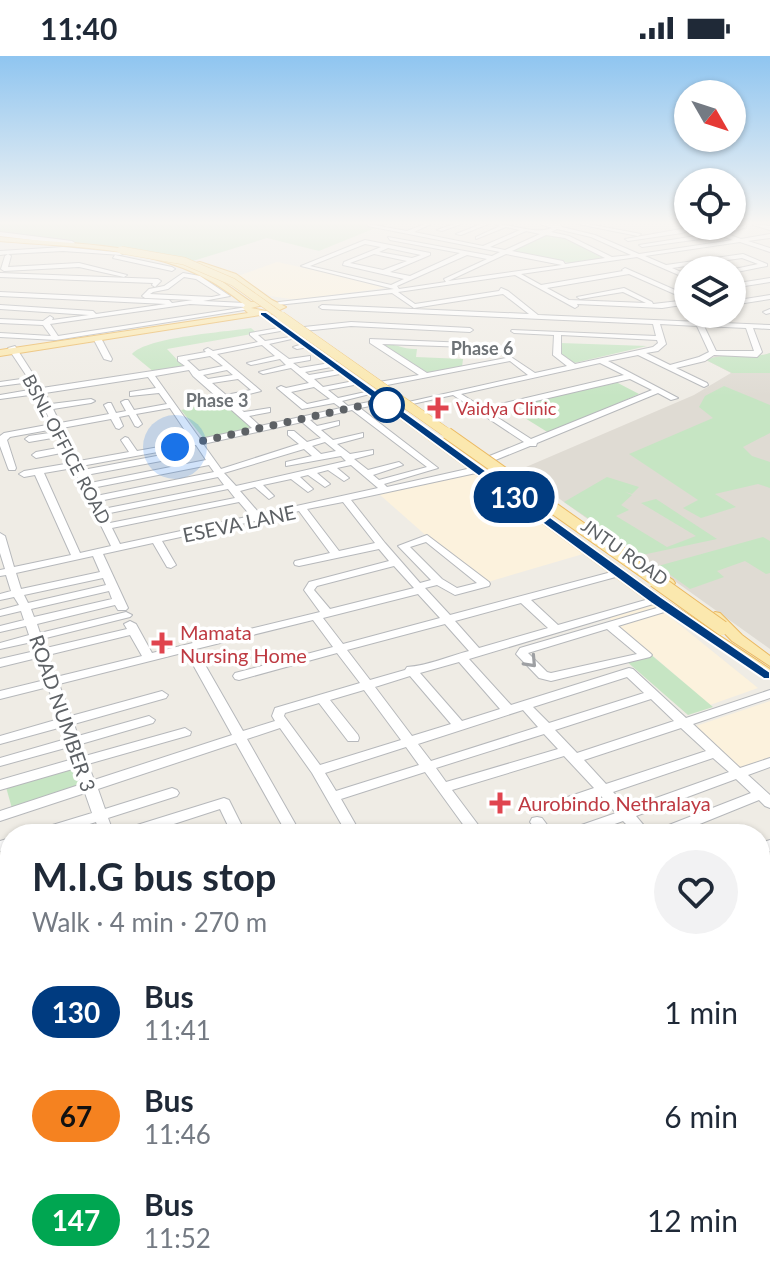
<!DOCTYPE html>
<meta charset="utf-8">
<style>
:root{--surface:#fff;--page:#f2f2f3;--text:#1f2937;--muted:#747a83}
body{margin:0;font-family:Lato,sans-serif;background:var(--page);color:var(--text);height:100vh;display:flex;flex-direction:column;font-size:30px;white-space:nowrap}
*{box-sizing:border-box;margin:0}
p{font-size:26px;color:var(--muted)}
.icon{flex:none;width:44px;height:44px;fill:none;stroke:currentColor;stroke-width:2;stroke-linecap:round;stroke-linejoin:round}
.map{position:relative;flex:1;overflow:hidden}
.panel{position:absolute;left:0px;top:768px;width:770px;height:464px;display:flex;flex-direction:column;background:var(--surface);border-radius:32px 32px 0 0;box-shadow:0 2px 6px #0004}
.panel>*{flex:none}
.badge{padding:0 16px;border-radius:26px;font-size:28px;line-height:52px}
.needle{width:52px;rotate:129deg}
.buttons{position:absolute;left:674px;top:24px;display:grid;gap:16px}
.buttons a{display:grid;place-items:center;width:72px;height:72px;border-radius:50%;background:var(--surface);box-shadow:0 2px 6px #0004;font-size:40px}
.you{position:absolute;width:40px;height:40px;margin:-20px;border:6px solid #fff;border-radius:50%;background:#1a73e8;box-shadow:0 0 0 12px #1a73e833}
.map>.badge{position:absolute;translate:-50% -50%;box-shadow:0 0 0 4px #fff}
.round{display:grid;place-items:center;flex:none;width:84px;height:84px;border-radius:42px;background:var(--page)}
.overview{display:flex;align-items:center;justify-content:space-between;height:136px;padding:0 32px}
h1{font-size:38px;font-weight:700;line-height:60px}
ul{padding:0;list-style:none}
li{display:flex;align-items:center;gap:24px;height:104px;padding:0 32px}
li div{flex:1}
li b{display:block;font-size:30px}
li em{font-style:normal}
li .badge{min-width:88px;font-weight:700;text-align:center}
.status{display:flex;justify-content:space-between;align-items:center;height:56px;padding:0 40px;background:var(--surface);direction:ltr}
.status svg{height:22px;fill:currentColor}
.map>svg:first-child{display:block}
</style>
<div class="status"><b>11:40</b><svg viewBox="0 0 49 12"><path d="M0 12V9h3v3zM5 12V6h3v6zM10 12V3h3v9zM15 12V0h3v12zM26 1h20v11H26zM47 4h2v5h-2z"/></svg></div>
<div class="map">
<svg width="770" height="1232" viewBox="0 0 770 1232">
<rect width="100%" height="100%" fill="#efece5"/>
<g fill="#fcf2dd">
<polygon points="277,206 323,216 391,231 297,244 270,240 238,220"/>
<polygon points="472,413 519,448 583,498 481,528 379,438"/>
<polygon points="654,548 758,632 710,649 609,562"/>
<polygon points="770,645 770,702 740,712 696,670"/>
</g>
<polygon fill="#dfdbd3" points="770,297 770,593 519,414 694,339 731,317 706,304 718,299 758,301"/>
<g fill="#c6e5c3">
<polygon points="0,168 385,168 319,195 267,182 193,205 0,178"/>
<polygon points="549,178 564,182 603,202 574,208 512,195"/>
<path d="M251,272L257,277L167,293L184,311L154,316L132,298C147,281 226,276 251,272Z"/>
<path d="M380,287C394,287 405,294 417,293L416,301L463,303L462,311L430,318Z"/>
<polygon points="560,287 647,290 570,308 560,300"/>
<path d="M770,297V317H732L706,304C727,295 749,304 770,297Z"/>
<polygon points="616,326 639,338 549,377 520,359 537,354 528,347"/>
<polygon points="724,330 770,349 770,377 743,391 752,400 770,406 770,432 758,428 715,438 736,451 701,462 683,452 698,444 629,398 713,362 699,351 705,340"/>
<polygon points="223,345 251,371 204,383 181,354"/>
<polygon points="607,421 639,431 632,438 625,436 632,439 621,449 629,454 616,460 667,491 696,480 641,447 656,443 717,483 642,499 564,446"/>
<polygon points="763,481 770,485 770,517 766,518 745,505 717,515 724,521 690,533 658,510"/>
<polygon points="649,597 713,651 688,659 625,604"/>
<polygon points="75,710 85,733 13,756 6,731"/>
</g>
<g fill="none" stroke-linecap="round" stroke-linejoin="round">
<defs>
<g id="minor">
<path d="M368,168L407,175L425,168H431L414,176L483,190L520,174L506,171L476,183V181L500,170L495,168C512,168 535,179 552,172L540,168H560L562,171L595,179L639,198L733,184L722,180L642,191L639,189L721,176L746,169V171L727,178L741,183L770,178V182L748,185L770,192V196L740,186L645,200L666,209L743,198L767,208V210L732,217V214H730L758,208L742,202L672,212L688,219V223L637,201L521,218L541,229L623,215L622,214L625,212L682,237L688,236V240H679L629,218L547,232L569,244L646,247L623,236L580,243L577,241L624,232L652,246L653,248L688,244V248L662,252L577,248L578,250L575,252L515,219L398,236L415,248L499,235L501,232L508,235L538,259L770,269V273L753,272L762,296L757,301L714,299L705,305L676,312L707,327L708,329L704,331L638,299L608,305L678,342L671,344L658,337L537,387L536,390H530L493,405H487V401L524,386L453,339L408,349L404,347L528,319L510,305L382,330H379V326L419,319L370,287V283L468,287L472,289L468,291L382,288L427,317L511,301L535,317L567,310L553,299L554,279L514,277L511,275L512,274L656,280L653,268L322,253L319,251L322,249L529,258L503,238L414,252L392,237L277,249V247L279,246L394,233L301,210L365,184L430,197V199L390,216L410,220L460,197L390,184L388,181L492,200L500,196L368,170ZM557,173L591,181L631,199L612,201L569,180L551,176ZM526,175L540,178L505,194L490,191ZM546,179L565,182L605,202L565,208L563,205L512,195ZM365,188L381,191L344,206L343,209L404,223L391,229L310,210ZM388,192L421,199L412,202L379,196ZM374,198L407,205L383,214L350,207ZM506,198L562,209L448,225ZM467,199L487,203L444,223L446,226L399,233L397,230ZM660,268L697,270L709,296L699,301L670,309L646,297L658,295L666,288ZM704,270L746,272L754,295H716ZM561,279L657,284L658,287L653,291L575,308L561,298ZM600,307L624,319L484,352L461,338ZM630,323L652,334L531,383L489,356Z"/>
<polygon points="454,168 461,168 442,175 437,174"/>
<polygon points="481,168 488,168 461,179 456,178"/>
<polygon points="578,168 588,168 641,178 638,180"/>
<polygon points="752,168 770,170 770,174 753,169"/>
<polygon points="691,170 699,170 682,177 628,185 625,183 681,173"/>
<polygon points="0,176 72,185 75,187 72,189 0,180"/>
<polygon points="63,191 124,197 121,199 63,195 8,198 11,200 8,211 79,207 127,219 124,221 79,211 4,215 1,213 5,200 8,198 0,199 0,195"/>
<polygon points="115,199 172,211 175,213 172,215 113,202"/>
<polygon points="0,217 158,223 161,225 155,231 152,229 153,227 0,221"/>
<path d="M183,217L200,220L230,240L203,245L245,247L248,249L245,251L190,248L50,268L58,280L247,251L250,253L56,284L0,281V277L51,280L43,269L0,267V263L43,265L50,260L53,262L52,264L89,259L0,253V249L93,255L96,258L166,248L0,240V236L169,244L172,247L193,244L145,242L142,240L149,233L164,230ZM184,221L196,223L221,239L212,241L150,238L153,236L168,233Z"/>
<polygon points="770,222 770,226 732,232 732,228"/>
<polygon points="770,239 770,243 732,249 732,245"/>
<polygon points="770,253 770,257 766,258 763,256"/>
<polygon points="351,266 470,272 473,274 470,276 351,270 304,275 301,273 304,271"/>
<path d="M284,271L286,272V274L258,279L265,285L296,280V282L269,288L289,303L310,300V304L293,307L300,312L336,306V310L305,316L309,319L345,313V317L314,323L323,331L359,324V328L328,334L338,342L370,335L374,337L342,345L348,350L385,343V347L360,352L438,412L384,428L387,431L476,411L481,414L476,417L351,444L385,487L420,527L431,524L398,490L427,479L489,526L490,528L489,530L455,539L437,529L425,532L450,559L619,514L624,517L623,519L531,544L558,569L656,541L661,544L660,546L469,603L511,649L629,612L633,613L686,662L770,634V642L693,668L740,712L770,702V711L748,719L770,739V752L765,750L759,744L675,778H654L656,774L751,737L736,723L636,760L651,778H636L623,765L587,778H565L567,774L616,757L601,740L555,755L550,753L548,750L550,747L594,732L564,700L452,734L485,778H470L425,716L341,743L361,778H347L312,717L280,672L247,683L301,778H287L236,687L98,733L105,753L172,732L177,734L179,737L177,740L108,762L114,778H100L96,766L58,778H34L36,774L92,757L85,737L0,765V755L82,728L76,712L0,734V724L73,703L69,691L0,710V702L66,683L62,671L0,688V680L59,663L48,631L0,643V635L45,624L37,602L0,611V603L35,595L32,586L0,593V587L29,579L26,570L0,576V570L24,564L21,555L0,560V554L19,549L14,541L0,544V538L11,535L6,519L0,520V514L5,513L0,497V477L5,480L14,511L71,499L35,419L24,421L19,418L24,415L71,407L66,396L36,402L32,399L36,396L63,391L58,381L29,386L25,383L29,380L56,376L54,373L10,381L7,384L16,412L15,414H9L8,412L0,390V380L4,377L52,368L37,338L0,343V339L35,333L31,326L0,330V326L28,322L8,292L15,290L42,332L185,310L178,305V301L206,296L204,294L208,292L213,295L258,286L250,279V277ZM262,289L275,300L247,307L251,309L280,303L286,309L259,316L263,318L291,312L309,327L286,332L281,330L277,332L302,353L334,347L341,352L260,370L249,360L270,356V352L244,356L230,343L261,335L217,298ZM210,300L223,310L199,315L187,304ZM189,314L193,320L252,372L200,383L155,320ZM227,314L233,319L208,323L203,319ZM148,321L156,332L130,336V340L159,337L167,348L134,354L128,344H125L121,346L126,355L116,357L111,347H108L104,349L109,358L60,367L53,353L91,347L95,345L91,343L51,348L45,337ZM238,323L251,334L226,339L212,327ZM314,331L330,343L307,348L291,336ZM170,352L192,385L137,395L128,382L125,381L121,384L129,396L79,405L62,372L111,363L116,372L119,373L123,370L119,361L129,359L135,370L138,371L142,368L136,358ZM352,354L427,411L379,424L373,419L403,409L399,406L368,414L354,403L373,398V394L350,398L337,388L363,381V377L333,384L321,374L339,369V365L317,370L310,364ZM302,366L321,382L307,386L294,375H288V379L299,388L221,413L203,388ZM325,386L336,395L321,398L312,390ZM196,389L206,404L90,427L86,419L188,400L192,397L188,394L83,414L81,410ZM304,393L312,400L286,406V410L341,400L346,405L236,430L224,417ZM209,409L214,416L96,440L92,432ZM351,409L378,432L260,458L240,435L255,431L269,443L274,440L263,429L291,423L308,436L313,433L300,421L308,419L325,431L330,428L317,417L328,414L344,425L349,422L337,412ZM73,412L111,490L80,497L44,417ZM218,421L224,429L103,453L99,445ZM228,433L235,442L110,467L105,458ZM239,446L251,460L120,488L112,472ZM343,446L375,487L339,495L307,453ZM299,455L330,497L295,505L294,507L295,509L299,510L379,493L389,505L309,526L304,534L320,556L152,597L136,568L130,565L124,568L127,573L46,592L42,583L130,561L132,559L126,556L40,577L37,568L115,549L118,554H126L128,552L103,498L153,487L167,511L171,512L176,509L162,485L255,465L259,466L264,463ZM426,486L477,527L457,532L442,523L410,491ZM93,500L100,516L21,533L16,517ZM394,510L414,532L330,553L314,534L317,530ZM103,522L106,529L28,547L24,539ZM109,535L112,543L34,561L31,553ZM418,538L440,562L343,588L323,562ZM521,547L548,572L479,592L455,565ZM313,564L333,591L235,617L233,620L235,623L239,624L337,597L360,627L275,652L272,660L275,665L243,675L196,593ZM445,568L469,595C449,600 428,610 407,611L405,614L370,624L347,594ZM130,579L142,600L56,621L48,599ZM186,596L232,679L94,724L88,708L190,679L191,676L185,672L85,700L81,688L153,667L155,664L149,660L78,680L74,668L166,642L168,639L162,635L71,660L59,628ZM459,606L500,653L462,665L420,617ZM410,620L451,668L412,680L375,631ZM627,621L644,637L549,667L533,651ZM364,634L401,684L320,709L284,660L285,657L319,647L348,685H358L359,682L358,679L330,644ZM651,643L674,665L577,697L555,674ZM523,654L538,671L431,705L418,688ZM681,672L706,695L606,728L584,704ZM544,678L558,693L446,726L436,712ZM406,691L419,709L336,735L325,717ZM713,702L729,716L628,752L613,736Z"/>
<polygon points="94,280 101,282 112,303 111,305 104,303 93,282"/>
<polygon points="306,287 309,287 309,291 297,293 293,291"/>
<path d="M667,549L673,552L671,554L618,570L650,597L652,599L650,601L551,625L539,622L516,598L520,592ZM607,573L637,598L551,617L547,616L528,597Z"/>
<polygon points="224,742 229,744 246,778 232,778 220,753 143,778 119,778 121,774"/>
<polygon points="537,761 542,762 554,778 539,778 530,766 532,762"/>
<polygon points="10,782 10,792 0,795 0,785"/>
<polygon points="770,784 770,795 760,798 760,787"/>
<polygon points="10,809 10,821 0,824 0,812"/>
<polygon points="10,840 10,852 0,855 0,843"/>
<polygon points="760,851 770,857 770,873 760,867"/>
<polygon points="10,871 10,883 0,886 0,874"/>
<polygon points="10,904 10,918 0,921 0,907"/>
<polygon points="760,935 770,941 770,960 764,958 760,954"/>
<polygon points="10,938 10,952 0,955 0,941"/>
<polygon points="770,971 770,987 760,992 760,976"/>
<polygon points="10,975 10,991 0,995 0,979"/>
<polygon points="10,1015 10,1031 0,1035 0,1019"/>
<polygon points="770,1038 770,1056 760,1061 760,1042"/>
<polygon points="10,1088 10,1106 0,1110 0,1092"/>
<path d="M760,1142C770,1148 770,1162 770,1175C756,1169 760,1156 760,1142Z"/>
<polygon points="770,1193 770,1214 760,1218 760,1197"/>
<polygon points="55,1222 107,1222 104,1229 98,1232 57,1232"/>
<polygon points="237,1222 270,1222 267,1229 262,1232 228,1232 232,1225"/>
<polygon points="399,1222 431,1222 428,1229 423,1232 390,1232 394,1225"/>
<polygon points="459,1222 480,1222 485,1232 463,1232"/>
<polygon points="535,1222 556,1222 561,1232 539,1232"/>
<polygon points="612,1222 634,1222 639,1232 616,1232"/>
<path d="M711,1222H743C737,1232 718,1232 703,1232L707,1225Z"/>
</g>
<g id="major">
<path d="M0,181C67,188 143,187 205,216C222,224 236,236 251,246L262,245L230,222L195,207L200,206L236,218L272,244L286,251L269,259L661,541L770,613V623L651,547L260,259L0,300V294L248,257L243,252L245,249C231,238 216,227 199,219C139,190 65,191 0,185ZM268,248L275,251L266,255L251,252Z"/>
<polygon points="598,474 673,524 675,527 673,530 665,530 594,479 592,477"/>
<polygon points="715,556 720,557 742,579 770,600 770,610 732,585 708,560"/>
</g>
</defs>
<use href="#minor" stroke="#b6b8bb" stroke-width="2"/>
<use href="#major" stroke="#ebb962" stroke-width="2"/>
<use href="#minor" fill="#fff" fill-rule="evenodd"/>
<use href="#major" fill="#fbe8ae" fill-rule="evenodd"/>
<defs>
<polyline id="major-bridge-far3" points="121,194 184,205 233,226 284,262"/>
<polyline id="major-bridge-far2" points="281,260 450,379"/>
<polyline id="major-bridge-far1" points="447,377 658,526"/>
<polyline id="major-bridge" points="655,524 722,572"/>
</defs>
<use href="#major-bridge-far3" stroke="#ebb962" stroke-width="8" stroke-linecap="butt"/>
<use href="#major-bridge-far2" stroke="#ebb962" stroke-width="10" stroke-linecap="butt"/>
<use href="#major-bridge-far1" stroke="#ebb962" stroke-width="13" stroke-linecap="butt"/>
<use href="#major-bridge" stroke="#ebb962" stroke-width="16" stroke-linecap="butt"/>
<use href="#major-bridge-far3" stroke="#fbe8ae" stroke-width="7"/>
<use href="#major-bridge-far2" stroke="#fbe8ae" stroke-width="9"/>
<use href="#major-bridge-far1" stroke="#fbe8ae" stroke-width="11"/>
<use href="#major-bridge" stroke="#fbe8ae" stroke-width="14"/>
</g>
<defs><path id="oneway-chevron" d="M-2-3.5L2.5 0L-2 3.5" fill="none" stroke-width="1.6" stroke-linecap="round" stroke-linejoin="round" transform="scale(2)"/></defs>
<use stroke="#9ea0a3" href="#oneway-chevron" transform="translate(531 606) rotate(47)"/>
<linearGradient id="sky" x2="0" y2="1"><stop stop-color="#8fc5f0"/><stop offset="0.49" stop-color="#f8f6f3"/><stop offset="1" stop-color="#f8f6f3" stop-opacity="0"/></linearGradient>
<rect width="770" height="340" fill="url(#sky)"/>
<polygon fill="#003b80" stroke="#fff" stroke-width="2" points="260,256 266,256 661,541 770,616 770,623 764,623 651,547 260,259"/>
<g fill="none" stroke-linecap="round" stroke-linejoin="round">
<polyline stroke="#5d6165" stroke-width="8" stroke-dasharray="0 14.4" points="175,391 382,345 387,349"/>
</g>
<circle fill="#fff" stroke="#003b80" stroke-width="4" cx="387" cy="349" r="16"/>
<g fill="#e0444e" stroke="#fff" stroke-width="3">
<path d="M434 340h8v8h8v8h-8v8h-8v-8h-8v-8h8z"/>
<path d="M158 575h8v8h8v8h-8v8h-8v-8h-8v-8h8z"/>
<path d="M496 735h8v8h8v8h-8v8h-8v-8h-8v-8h8z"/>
</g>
<g text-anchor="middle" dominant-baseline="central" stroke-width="7" stroke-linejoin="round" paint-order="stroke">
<g font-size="18" font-weight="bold" fill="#6e7377" stroke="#fff">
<text x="482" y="292">Phase 6</text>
<text x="217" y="344">Phase 3</text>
</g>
<g font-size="18" fill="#be3a42" stroke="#fff" text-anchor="start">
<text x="456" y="352">Vaidya Clinic</text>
</g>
<g font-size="18" fill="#5d6165" stroke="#fff">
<text transform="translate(67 393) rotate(62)">BSNL OFFICE ROAD</text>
<text transform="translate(625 496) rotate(35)">JNTU ROAD</text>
</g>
<g font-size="20" fill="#5d6165" stroke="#fff">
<text transform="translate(239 467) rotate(-12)">ESEVA LANE</text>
<text transform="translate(63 657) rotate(71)">ROAD NUMBER 3</text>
</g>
<g font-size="20" fill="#be3a42" stroke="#fff" text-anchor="start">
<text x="180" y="576">Mamata<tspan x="180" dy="23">Nursing Home</tspan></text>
<text x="518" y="747">Aurobindo Nethralaya</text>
</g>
</g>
</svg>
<div class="buttons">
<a><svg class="needle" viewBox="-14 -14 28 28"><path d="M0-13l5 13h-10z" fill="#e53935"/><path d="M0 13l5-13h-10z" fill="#747a83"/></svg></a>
<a><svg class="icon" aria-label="locate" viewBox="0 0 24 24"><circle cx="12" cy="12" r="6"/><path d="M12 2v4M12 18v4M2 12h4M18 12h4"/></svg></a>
<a><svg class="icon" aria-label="layers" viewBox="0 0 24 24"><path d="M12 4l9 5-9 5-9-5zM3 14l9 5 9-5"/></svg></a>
</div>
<div class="you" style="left:175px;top:391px"></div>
<b class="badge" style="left:514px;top:441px;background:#003b80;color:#fff">130</b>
<section class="panel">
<div class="overview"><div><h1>M.I.G bus stop</h1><p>Walk · 4 min · 270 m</p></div><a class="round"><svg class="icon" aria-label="heart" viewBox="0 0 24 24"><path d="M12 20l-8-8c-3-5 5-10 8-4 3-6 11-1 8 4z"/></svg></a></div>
<ul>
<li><span class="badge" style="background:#003b80;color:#fff">130</span><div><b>Bus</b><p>11:41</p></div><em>1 min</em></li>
<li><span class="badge" style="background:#f58220;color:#111">67</span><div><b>Bus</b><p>11:46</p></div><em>6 min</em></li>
<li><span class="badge" style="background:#00a651;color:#fff">147</span><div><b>Bus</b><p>11:52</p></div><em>12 min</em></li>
</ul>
</section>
</div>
